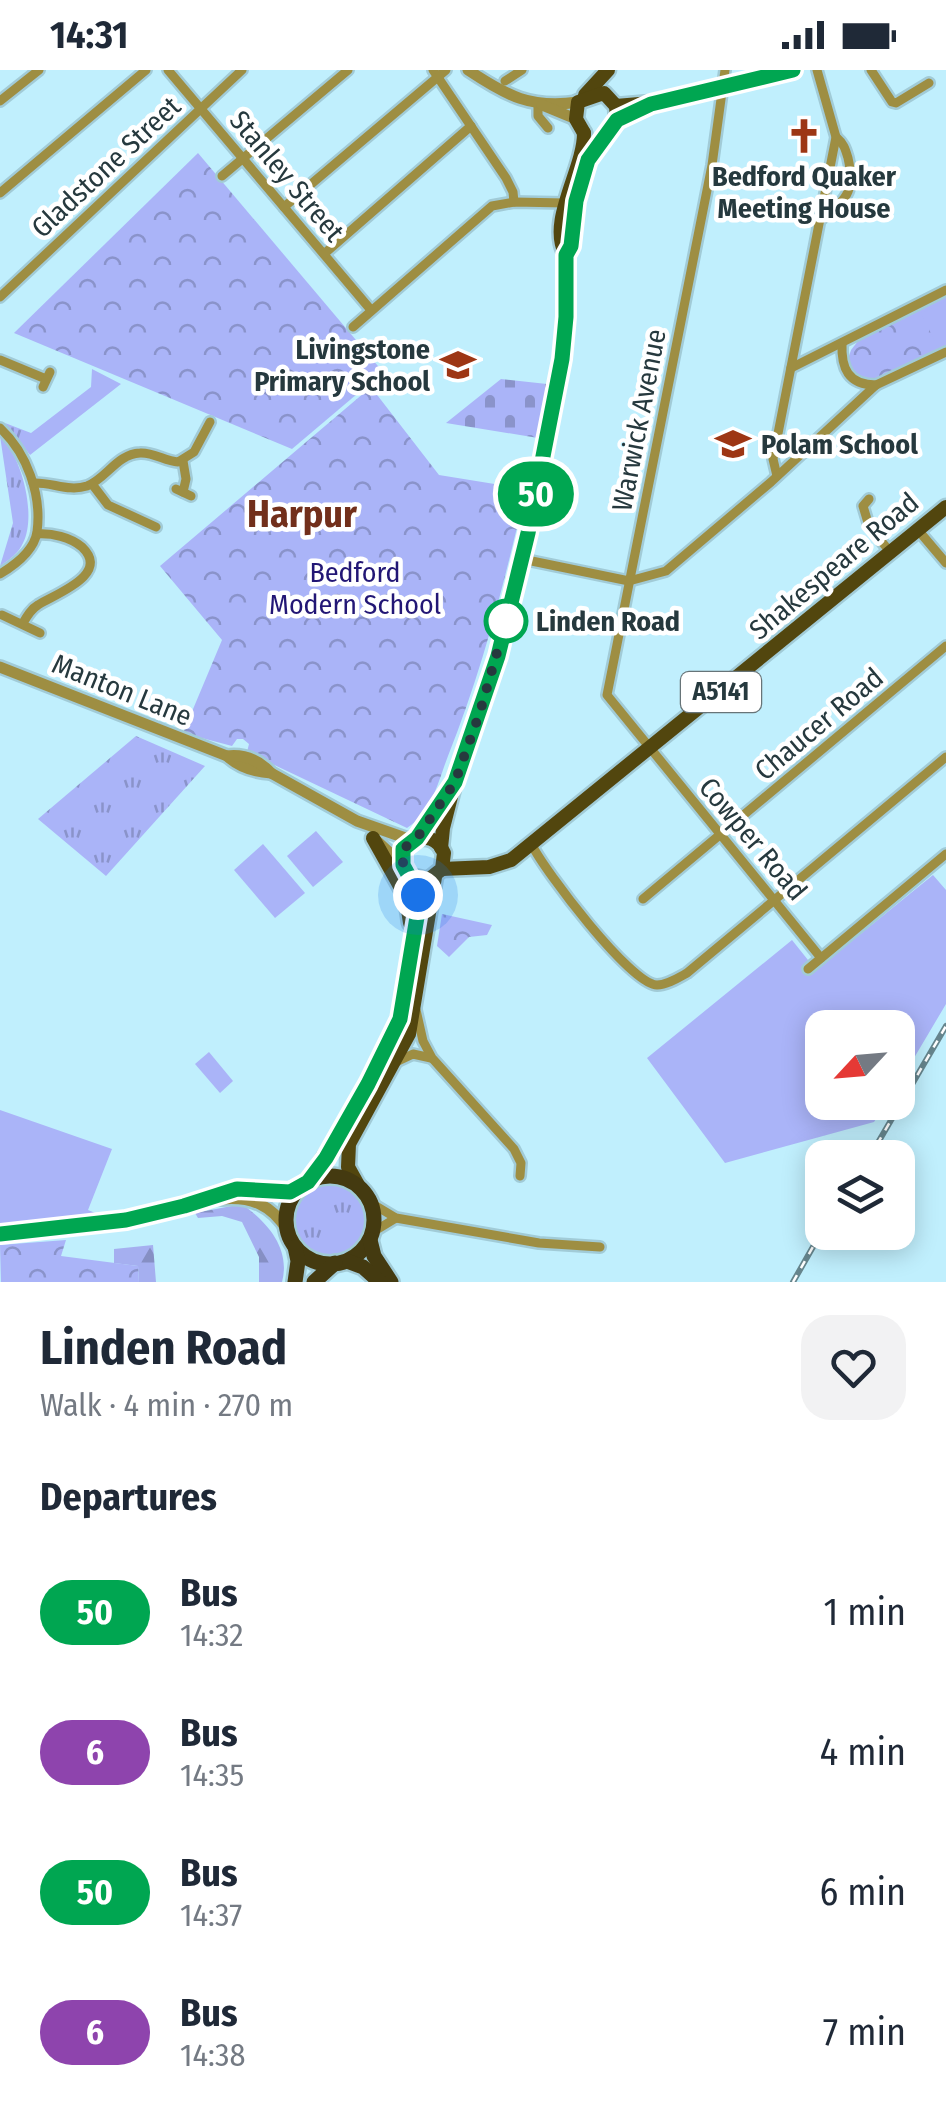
<!DOCTYPE html>
<meta charset="utf-8">
<style>
:root{--surface:#fff;--page:#f2f2f3;--text:#1f2937;--muted:#747a83}
body{margin:0;font-family:"Fira Sans Condensed",sans-serif;background:var(--page);color:var(--text);height:100vh;display:flex;flex-direction:column;font-size:38px;white-space:nowrap}
*{box-sizing:border-box;margin:0}
p{font-size:32px;color:var(--muted)}
.icon{flex:none;width:55px;height:55px;fill:none;stroke:currentColor;stroke-width:2;stroke-linecap:round;stroke-linejoin:round}
.map{position:relative;height:1212px;overflow:hidden}
.panel{display:flex;flex-direction:column;background:var(--surface);flex:1}
.panel>*{flex:none}
.badge{padding:0 20px;border-radius:32px;font-size:35px;line-height:65px}
.needle{width:65px;rotate:244deg}
.controls{position:absolute;left:805px;top:940px;display:grid;gap:20px}
.controls a{display:grid;place-items:center;width:110px;height:110px;border-radius:20px;background:var(--surface);box-shadow:0 5px 25px #0003;font-size:50px}
.you{position:absolute;width:50px;height:50px;margin:-25px;border:8px solid #fff;border-radius:50%;background:#1a73e8;box-shadow:0 0 0 15px #1a73e833}
.map>.badge{position:absolute;translate:-50% -50%;box-shadow:0 0 0 5px #fff}
h2{padding:0 40px;font-size:38px;line-height:90px}
.round{display:grid;place-items:center;flex:none;width:105px;height:105px;border-radius:30px;background:var(--page)}
.summary{display:flex;align-items:center;justify-content:space-between;height:170px;padding:0 40px}
h1{font-size:48px;font-weight:700;line-height:75px}
ul{padding:0;list-style:none}
li{display:flex;align-items:center;gap:30px;height:140px;padding:0 40px}
li div{flex:1}
li b{display:block;font-size:38px}
li em{font-style:normal}
li .badge{min-width:110px;font-weight:700;text-align:center}
.status{display:flex;justify-content:space-between;align-items:center;height:70px;padding:0 50px;background:var(--surface);direction:ltr}
.status svg{height:28px;fill:currentColor}
.map>svg:first-child{display:block}
</style>
<div class="status"><b>14:31</b><svg viewBox="0 0 49 12"><path d="M0 12V9h3v3zM5 12V6h3v6zM10 12V3h3v9zM15 12V0h3v12zM26 1h20v11H26zM47 4h2v5h-2z"/></svg></div>
<div class="map">
<svg width="946" height="1212" viewBox="0 0 946 1212">
<defs>
<pattern id="grass-tufts" width="24" height="20" patternUnits="userSpaceOnUse" patternTransform="scale(2.5)"><rect width="24" height="20" fill="#aab4f8"/><path d="M3 7l-1-3M5 7V3M7 7l1-3M15 17l-1-3M17 17v-4M19 17l1-3" fill="none" stroke="#8a93ca"/></pattern>
<pattern id="forest-firs" width="22" height="20" patternUnits="userSpaceOnUse" patternTransform="scale(2.5)"><rect width="22" height="20" fill="#a5aff0"/><path d="M5 1l3.5 6h-7zM16 11l3.5 6h-7z" fill="#868fc4"/></pattern>
<pattern id="cemetery-stones" width="16" height="16" patternUnits="userSpaceOnUse" patternTransform="scale(2.5)"><rect width="16" height="16" fill="#aab4f8"/><path d="M2 7V4a2 2 0 0 1 4 0v3zM10 15v-3a2 2 0 0 1 4 0v3z" fill="#8a93ca"/></pattern>
<pattern id="park-crowns" width="20" height="18" patternUnits="userSpaceOnUse" patternTransform="scale(2.5)"><rect width="20" height="18" fill="#aab4f8"/><path d="M2 6a3 3 0 1 1 6 0M12 15a3 3 0 1 1 6 0" fill="none" stroke="#8a93ca"/></pattern>
</defs>
<rect width="100%" height="100%" fill="#c0effd"/>
<g fill="url(#grass-tufts)">
<polygon points="92,299 121,314 30,385 5,353 31,363 91,317"/>
<path d="M0,366C22,386 37,446 23,473C19,483 9,490 0,496L13,453Z"/>
<polygon points="136,666 205,696 106,806 38,749"/>
<circle cx="330" cy="1150" r="36"/>
</g>
<g fill="url(#forest-firs)">
<path d="M242,1134C267,1152 291,1178 282,1212H259V1187L242,1152L222,1146L198,1148L195,1143Z"/>
<polygon points="153,1175 156,1212 139,1212 138,1196 114,1193 114,1179"/>
</g>
<polygon fill="url(#cemetery-stones)" points="501,309 547,314 538,368 446,353"/>
<g fill="url(#park-crowns)">
<polygon points="198,83 383,302 292,379 14,263"/>
<path d="M946,226V278L877,311C860,312 855,306 847,292L851,280L858,271Z"/>
<path d="M371,317L439,405L526,419C505,510 483,599 448,686C438,712 432,742 407,758L247,682L249,674L243,669H237L232,676L183,663L222,570L160,496Z"/>
<polygon points="442,844 492,855 487,865 469,867 449,887 437,876"/>
<polygon points="66,1170 61,1186 138,1196 139,1212 1,1212 0,1175"/>
</g>
<g fill="#aab4f8">
<polygon points="946,231 946,274 938,278 921,243"/>
<polygon points="316,761 343,792 313,817 287,786"/>
<polygon points="263,774 305,823 275,848 234,800"/>
<polygon points="933,805 946,820 946,934 898,1015 898,958 822,958 822,1032 886,1033 874,1052 725,1093 647,988 792,870 816,900"/>
<polygon points="209,982 233,1011 220,1023 195,994"/>
<polygon points="0,1040 112,1079 88,1140 110,1149 0,1160"/>
</g>
<g fill="none" stroke-linecap="round" stroke-linejoin="round">
<defs>
<g id="minor">
<polyline points="168,0 371,240"/>
<polyline points="433,0 506,108 513,122 514,132"/>
<polyline points="725,0 712,95 607,625 821,888"/>
<polyline points="871,0 892,32 896,33 929,13"/>
<polyline points="505,11 522,0"/>
<polyline points="0,31 39,0"/>
<polyline points="538,35 538,46 548,58"/>
<polyline points="222,106 348,0"/>
<polyline points="0,123 146,0"/>
<polyline points="284,137 446,0"/>
<path d="M820,150C846,130 856,122 848,88C845,78 844,74 836,67"/>
<polyline points="324,184 471,56"/>
<polyline points="0,227 242,0"/>
<polyline points="353,257 492,136 514,132 565,133"/>
<path d="M842,273C841,298 848,315 876,315"/>
<polyline points="0,290 46,309"/>
<polyline points="791,298 946,220"/>
<polyline points="43,317 50,302"/>
<path d="M0,358C27,383 42,425 37,462C34,481 15,495 0,504"/>
<polyline points="777,406 773,389 836,67 817,0"/>
<path d="M33,413C52,412 68,422 87,416C106,409 117,384 140,383C153,382 165,391 178,392L194,382L210,352"/>
<polyline points="92,414 108,435 156,457"/>
<polyline points="176,419 191,426"/>
<polyline points="183,422 186,409 183,391"/>
<polyline points="869,429 863,436 869,456 891,483"/>
<polyline points="918,460 946,493"/>
<polyline points="522,489 629,511 666,501 771,412 876,315 946,282"/>
<polyline points="2,545 40,563"/>
<path d="M23,553C27,546 31,539 38,535C55,524 111,505 82,477C70,467 52,463 37,464"/>
<path d="M532,775C544,800 631,915 657,915C667,915 678,908 687,903L946,687"/>
<polyline points="643,829 946,576"/>
<polyline points="808,899 946,784"/>
<polyline points="416,940 423,971 432,988 514,1079 521,1093 520,1106"/>
<polyline points="396,992 413,984 431,988"/>
<polyline points="371,1133 396,1148 539,1173 600,1177"/>
<polyline points="373,1162 396,1148"/>
</g>
<g id="tertiary">
<path d="M468,0C507,26 531,39 578,32"/>
<polyline points="542,35 576,49"/>
<path d="M0,597L227,686C240,698 254,702 271,703"/>
<path d="M227,686C244,684 259,690 271,703L357,751L411,770"/>
<polyline points="378,772 403,795"/>
<path d="M221,1129C251,1126 272,1135 287,1160"/>
<polyline points="0,1164 144,1146 237,1119 268,1122 298,1119"/>
</g>
<g id="primary">
<polyline points="585,25 608,0"/>
<polyline points="616,36 651,33 793,0"/>
<polyline points="566,185 571,176 576,131 589,89 617,50 616,36 604,23 578,32 576,49 584,63"/>
<polyline points="373,768 406,827 410,853"/>
<polyline points="417,768 449,720"/>
<path d="M441,778L443,758L455,711L497,587L528,463L562,289L566,247V185C547,151 584,100 584,63"/>
<polyline points="442,799 489,797 511,790 946,437"/>
<path d="M308,1112L346,1055L400,949L418,841C419,813 390,792 411,770C426,765 438,768 444,783L442,799L428,810L410,806"/>
<polyline points="358,1115 348,1097 349,1074 409,964 435,807"/>
</g>
<g id="trunk">
<circle cx="330" cy="1150" r="44"/>
<polyline points="370,1170 374,1186 391,1212"/>
<polyline points="295,1177 298,1191 295,1212"/>
<polyline points="347,1191 363,1197 380,1212"/>
<polyline points="314,1212 335,1193"/>
</g>
</defs>
<use href="#minor" stroke="#a1cbd7" stroke-width="14"/>
<use href="#tertiary" stroke="#a1cbd7" stroke-width="16"/>
<use href="#primary" stroke="#a1cbd7" stroke-width="19"/>
<use href="#trunk" stroke="#a1cbd7" stroke-width="20"/>
<use href="#minor" stroke="#9e8e42" stroke-width="9"/>
<use href="#tertiary" stroke="#9e8e42" stroke-width="11"/>
<use href="#primary" stroke="#52460e" stroke-width="14"/>
<use href="#trunk" stroke="#443a10" stroke-width="15"/>
<defs>
<g id="rail">
<polyline points="869,1088 946,956"/>
<polyline points="793,1212 822,1161"/>
</g>
</defs>
<use href="#rail" stroke="#66858d" stroke-width="6"/>
<use href="#rail" stroke="#fff" stroke-width="2.5" stroke-dasharray="8" stroke-linecap="butt"/>
</g>
<g fill="none" stroke-linecap="round" stroke-linejoin="round">
<defs>
<polyline id="line" points="0,1164 126,1150 184,1136 237,1119 290,1122 308,1112 326,1088 368,1014 400,949 418,841 416,819 403,795 403,779 417,768 455,712 498,586 528,463 562,289 566,247 566,185 571,176 576,131 588,90 617,50 651,34 793,0"/>
</defs>
<use href="#line" stroke="#fff" stroke-width="22"/>
<use href="#line" stroke="#00a651" stroke-width="15"/>
<polyline stroke="#26393e" stroke-width="10" stroke-dasharray="0 18" points="418,825 403,795 403,779 417,768 455,712 480,642 506,551"/>
</g>
<defs>
<symbol id="church-bare" viewBox="-9 -9 18 18"><path d="M-1.2-6h2.4v3.5h3.3v2.4h-3.3V6h-2.4V-.1h-3.3v-2.4h3.3Z" fill="#9d3614" stroke="#fff" stroke-width="2.5" paint-order="stroke"/></symbol>
<symbol id="school-bare" viewBox="-9 -9 18 18"><path d="M0-5L7-2L0 1L-7-2ZM-4 1L0 2.5L4 1V4Q0 6-4 4Z" fill="#9d3614" stroke="#fff" stroke-width="2.5" paint-order="stroke"/></symbol>
</defs>
<g fill-rule="evenodd">
<use href="#church-bare" x="779" y="41" width="50" height="50"/>
<use href="#school-bare" x="433" y="270" width="50" height="50"/>
<use href="#school-bare" x="708" y="349" width="50" height="50"/>
</g>
<circle fill="#fff" stroke="#00a651" stroke-width="5" cx="506" cy="551" r="20"/>
<g text-anchor="middle" dominant-baseline="central" stroke-width="9" stroke-linejoin="round" paint-order="stroke">
<rect fill="#fff" stroke="#677478" stroke-width="2.5" x="681" y="602" width="80" height="40" rx="8"/>
<g font-size="25" font-weight="bold" fill="#26393e">
<text x="721" y="622">A5141</text>
</g>
<g font-size="28" fill="#26393e" stroke="#fff">
<text transform="translate(106 97) rotate(-43)">Gladstone Street</text>
<text transform="translate(287 106) rotate(50)">Stanley Street</text>
<text transform="translate(639 350) rotate(-79)">Warwick Avenue</text>
<text transform="translate(834 496) rotate(-40)">Shakespeare Road</text>
<text transform="translate(122 620) rotate(22)">Manton Lane</text>
<text transform="translate(819 654) rotate(-40)">Chaucer Road</text>
<text transform="translate(753 769) rotate(50)">Cowper Road</text>
</g>
<g font-size="28" font-weight="bold" fill="#26393e" stroke="#fff">
<text x="804" y="106">Bedford Quaker<tspan x="804" dy="32">Meeting House</tspan></text>
<text x="430" y="279" text-anchor="end">Livingstone<tspan x="430" dy="32">Primary School</tspan></text>
<text x="761" y="374" text-anchor="start">Polam School</text>
</g>
<g font-size="28" fill="#221675" stroke="#fff">
<text x="355" y="502">Bedford<tspan x="355" dy="32">Modern School</tspan></text>
</g>
<g font-size="28" font-weight="bold" fill="#26393e" stroke="#fff" text-anchor="start">
<text x="536" y="551">Linden Road</text>
</g>
<g font-size="38" font-weight="bold" fill="#722f1b" stroke="#fff">
<text x="302" y="444">Harpur</text>
</g>
</g>
</svg>
<div class="controls">
<a><svg class="needle" viewBox="-14 -14 28 28"><path d="M0-13l5 13h-10z" fill="#e53935"/><path d="M0 13l5-13h-10z" fill="#747a83"/></svg></a>
<a><svg class="icon" aria-label="layers" viewBox="0 0 24 24"><path d="M12 4l9 5-9 5-9-5zM3 14l9 5 9-5"/></svg></a>
</div>
<div class="you" style="left:418px;top:825px"></div>
<b class="badge" style="left:536px;top:424px;background:#00a651;color:#fff">50</b>
</div>
<section class="panel">
<div class="summary"><div><h1>Linden Road</h1><p>Walk · 4 min · 270 m</p></div><a class="round"><svg class="icon" aria-label="heart" viewBox="0 0 24 24"><path d="M12 20l-8-8c-3-5 5-10 8-4 3-6 11-1 8 4z"/></svg></a></div>
<h2>Departures</h2>
<ul>
<li><span class="badge" style="background:#00a651;color:#fff">50</span><div><b>Bus</b><p>14:32</p></div><em>1 min</em></li>
<li><span class="badge" style="background:#8e44ad;color:#fff">6</span><div><b>Bus</b><p>14:35</p></div><em>4 min</em></li>
<li><span class="badge" style="background:#00a651;color:#fff">50</span><div><b>Bus</b><p>14:37</p></div><em>6 min</em></li>
<li><span class="badge" style="background:#8e44ad;color:#fff">6</span><div><b>Bus</b><p>14:38</p></div><em>7 min</em></li>
</ul>
</section>
